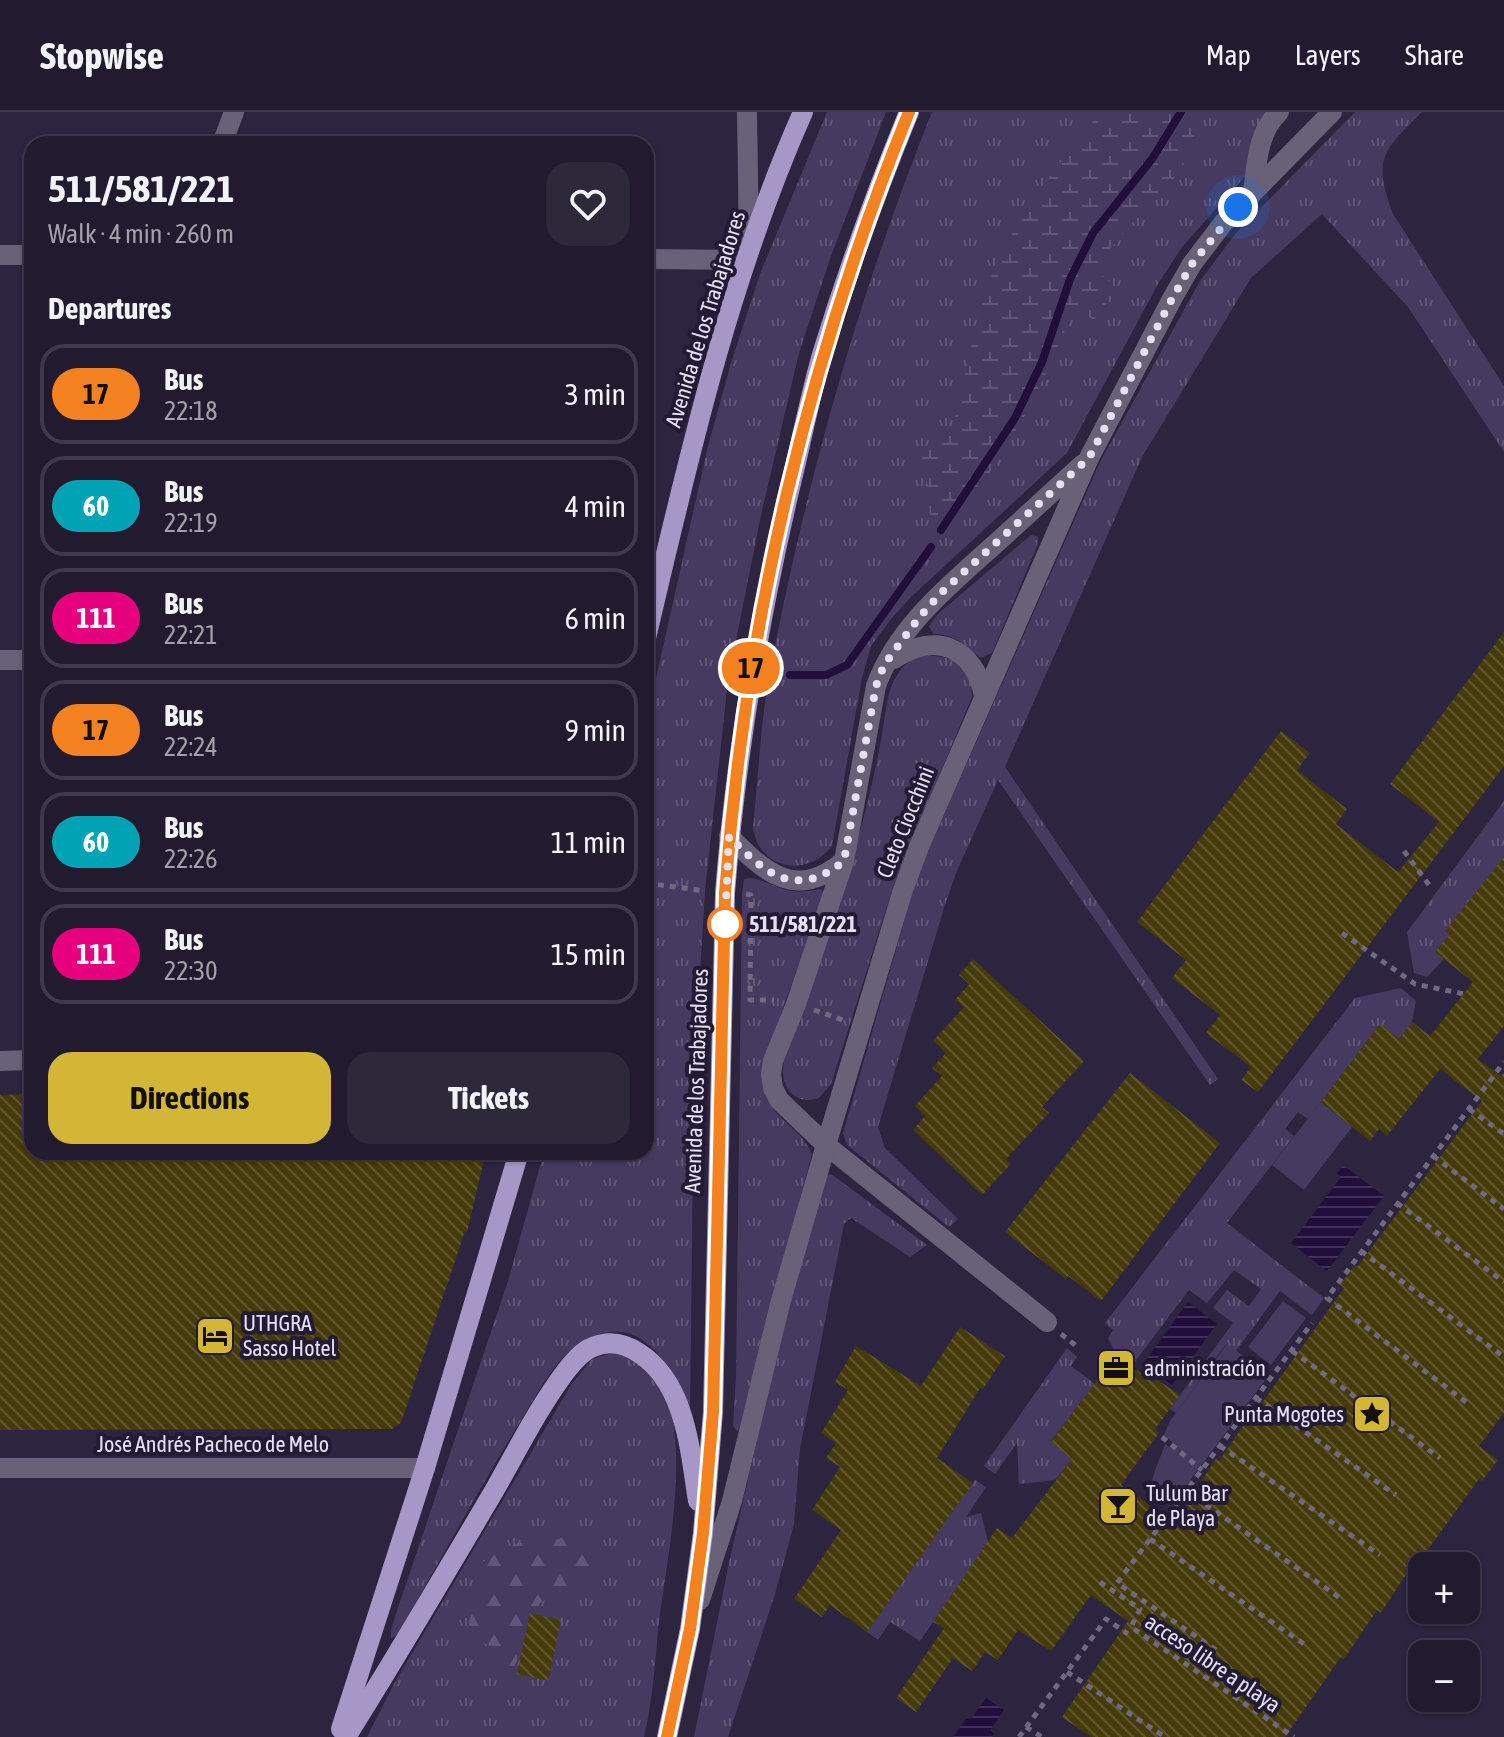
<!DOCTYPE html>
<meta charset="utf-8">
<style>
:root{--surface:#221b2f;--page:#2e283b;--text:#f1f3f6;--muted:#a2a1aa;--line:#3f394b;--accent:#d3b635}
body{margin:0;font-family:"Asap Condensed",sans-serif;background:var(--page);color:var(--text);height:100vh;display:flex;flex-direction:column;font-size:30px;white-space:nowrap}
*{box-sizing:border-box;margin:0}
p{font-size:26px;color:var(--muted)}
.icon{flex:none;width:44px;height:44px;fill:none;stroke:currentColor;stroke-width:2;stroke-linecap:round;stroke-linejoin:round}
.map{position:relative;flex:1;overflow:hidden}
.panel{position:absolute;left:24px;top:24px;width:630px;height:1024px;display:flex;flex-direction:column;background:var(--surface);border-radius:24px;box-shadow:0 2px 6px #0004,0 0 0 2px var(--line)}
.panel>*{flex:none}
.badge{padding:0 16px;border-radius:26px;font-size:28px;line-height:52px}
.buttons{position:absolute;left:1408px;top:1440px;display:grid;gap:16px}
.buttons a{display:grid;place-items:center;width:72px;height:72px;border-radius:16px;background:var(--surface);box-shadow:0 2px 6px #0004,0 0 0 2px var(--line);font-size:40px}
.you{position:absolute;width:40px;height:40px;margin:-20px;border:6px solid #fff;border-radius:50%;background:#1a73e8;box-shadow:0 0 0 12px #1a73e833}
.map>.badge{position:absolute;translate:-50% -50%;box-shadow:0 0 0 4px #fff}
h2{padding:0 24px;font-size:30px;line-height:72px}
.round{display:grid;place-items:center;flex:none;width:84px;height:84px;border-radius:24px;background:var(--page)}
.summary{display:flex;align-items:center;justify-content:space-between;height:136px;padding:0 24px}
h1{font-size:38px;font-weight:700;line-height:60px}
.primary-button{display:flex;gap:16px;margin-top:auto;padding:16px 24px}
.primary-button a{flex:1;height:92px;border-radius:24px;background:var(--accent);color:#111;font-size:32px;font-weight:700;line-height:92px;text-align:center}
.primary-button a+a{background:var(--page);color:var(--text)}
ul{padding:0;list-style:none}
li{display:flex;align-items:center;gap:24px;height:100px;margin:0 16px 12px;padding:0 8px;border:4px solid var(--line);border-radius:24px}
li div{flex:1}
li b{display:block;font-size:30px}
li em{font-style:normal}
li .badge{min-width:88px;font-weight:700;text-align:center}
header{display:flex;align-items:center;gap:48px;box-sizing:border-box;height:112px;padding:0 40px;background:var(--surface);border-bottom:2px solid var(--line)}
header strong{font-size:38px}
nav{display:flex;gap:44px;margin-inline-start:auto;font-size:28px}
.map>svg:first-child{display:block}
</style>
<header>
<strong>Stopwise</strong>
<nav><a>Map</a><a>Layers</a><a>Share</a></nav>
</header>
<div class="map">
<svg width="1504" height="1625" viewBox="0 0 1504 1625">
<defs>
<pattern id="grass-tufts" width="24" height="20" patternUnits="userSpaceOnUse" patternTransform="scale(2)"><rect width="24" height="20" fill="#473a60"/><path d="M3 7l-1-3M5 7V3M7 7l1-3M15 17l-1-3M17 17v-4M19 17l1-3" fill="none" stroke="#615677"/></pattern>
<pattern id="forest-firs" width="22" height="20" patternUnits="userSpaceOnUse" patternTransform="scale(2)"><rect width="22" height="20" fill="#473a60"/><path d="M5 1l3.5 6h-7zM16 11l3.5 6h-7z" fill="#615677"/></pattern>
<pattern id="wetland-marsh" width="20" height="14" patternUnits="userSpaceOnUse" patternTransform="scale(2)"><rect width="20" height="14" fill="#473a60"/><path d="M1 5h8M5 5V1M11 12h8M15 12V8" fill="none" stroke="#615677"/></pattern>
<pattern id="water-rules" width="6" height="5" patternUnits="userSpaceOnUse" patternTransform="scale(2)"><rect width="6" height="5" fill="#210e3b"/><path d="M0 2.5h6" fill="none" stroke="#413158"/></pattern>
<pattern id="building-back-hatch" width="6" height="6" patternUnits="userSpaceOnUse" patternTransform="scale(2)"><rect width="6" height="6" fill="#453a09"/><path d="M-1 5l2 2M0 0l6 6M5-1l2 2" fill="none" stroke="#60562d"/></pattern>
</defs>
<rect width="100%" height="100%" fill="#2d243f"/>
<g fill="url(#grass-tufts)">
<path d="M827,0H886L831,144L799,241L761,403L728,569L705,779L699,877L694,968L690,1298C677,1271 662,1234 631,1222C616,1216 591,1223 578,1232C553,1250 536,1284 520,1310C477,1380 438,1452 398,1523L391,1526V1517L508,1169L544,1040H646V611L708,334L732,248L760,162Z"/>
<path d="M932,0H1268L1247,62L1182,135L1158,172L1067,341L911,485L891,507L871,534L862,566L832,734C806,767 759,757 753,716C758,668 760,619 768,571C804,376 858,184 932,0Z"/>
<path d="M1355,0H1422C1383,39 1372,46 1393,102L1504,274V340L1408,195L1322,102L1251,166L1142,345L1005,655L1218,967L1210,973L998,668L956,761L944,796L878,1015L885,1036L958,1107L949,1115L847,1033L843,1021L918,762L1100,350L1200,169L1236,121Z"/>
<path d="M1031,423L1038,425L1037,434L992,541L981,546C964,533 956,522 933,522L929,514L939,501Z"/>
<path d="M919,543C950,544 972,547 972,585L894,772L831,972L819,986C793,995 779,972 784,949C821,843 861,738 881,628C888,592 885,562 919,543Z"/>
<polygon points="1504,689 1504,759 1494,758 1445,819 1449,823 1444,847 1427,865 1414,861 1407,820"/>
<path d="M749,766C764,767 774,775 787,778C799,781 809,779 821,777L824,781L762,955C758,1006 798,1008 812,1042L738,1320L733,1314L736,1265L742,782L744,767Z"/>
<polygon points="1401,876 1416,889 1412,910 1399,927 1380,912 1308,1007 1298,1000 1285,1017 1294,1024 1227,1111 1324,1186 1312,1203 1280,1179 1236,1239 1226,1232 1176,1301 1170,1297 1233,1211 1213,1196 1227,1178 1249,1194 1261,1177 1234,1158 1207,1191 1189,1178 1131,1255 1116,1243 1108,1226 1113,1218 1105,1211 1355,886"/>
<polygon points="831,1062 927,1133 910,1145 851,1106 844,1112 800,1337 794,1412 775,1482 728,1625 694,1625 729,1451 788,1191 827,1063"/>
<polygon points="1067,1236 1077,1245 1071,1254 1095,1272 1051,1329 1072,1347 1055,1368 1019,1372 1017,1331 995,1362 984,1354"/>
<path d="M611,1241C643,1244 667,1278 673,1308C683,1372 667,1447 659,1510C655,1548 653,1588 644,1625H367L395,1570L571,1273L592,1247Z"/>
<polygon points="975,1368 986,1375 966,1405 981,1401 988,1430 920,1529 890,1510 878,1528 867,1520"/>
</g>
<path fill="url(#forest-firs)" d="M563,1425H581L602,1447C594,1484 579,1472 551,1485C544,1488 536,1494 530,1499L516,1551L509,1557L501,1554L499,1536C481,1529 463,1530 471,1502L478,1500L480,1474L486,1464L483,1460V1450C488,1446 518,1430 524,1429C541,1428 547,1434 563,1425Z"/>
<polygon fill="url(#wetland-marsh)" points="1100,0 1201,0 1189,43 1177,63 1128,115 1094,157 1109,169 1121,184 1104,193 1094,208 1085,203 1070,207 1033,290 986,367 941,418 930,402 926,360 921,347 953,315 983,183 1000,145 1019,108 1051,63"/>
<g fill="#473a60">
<polygon points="1321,990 1352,1015 1304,1078 1272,1053"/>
<polygon points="1283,1189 1306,1206 1271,1253 1248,1235"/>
<path d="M1227,1232L1269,1263L1170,1395L1152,1382C1149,1366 1160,1348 1165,1332L1169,1335L1173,1331L1164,1323L1170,1309Z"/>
</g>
<g fill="url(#water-rules)">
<polygon points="1343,1053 1384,1084 1327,1159 1291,1131 1341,1065 1337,1061"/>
<polygon points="1188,1190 1217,1212 1172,1273 1143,1252"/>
<polygon points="986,1586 1004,1598 990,1618 994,1622 992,1625 953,1625 967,1605 971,1607"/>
</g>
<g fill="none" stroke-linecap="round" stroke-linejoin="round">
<g stroke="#210e3b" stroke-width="8">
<polyline points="941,418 1015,306 1042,250 1070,167 1093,121 1152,47 1181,0"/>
<polyline points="790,563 826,563 847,553 931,435"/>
</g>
</g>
<g fill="url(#building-back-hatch)">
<polygon points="1504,520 1504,654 1258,980 1241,968 1251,955 1206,921 1220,903 1172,866 1186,848 1137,810 1281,619 1310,641 1297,658 1347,697 1336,712 1398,760 1439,710 1390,672"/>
<polygon points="1504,745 1504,914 1478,947 1501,964 1504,960 1504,1301 1479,1334 1498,1348 1482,1369 1479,1367 1416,1454 1413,1452 1381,1501 1377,1498 1344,1547 1341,1545 1285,1625 1091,1625 1062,1605 1128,1509 1091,1483 1051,1539 1018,1518 998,1548 985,1540 972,1559 953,1546 916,1600 896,1586 944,1516 933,1510 997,1416 1012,1426 1072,1347 1051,1330 1116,1243 1153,1270 1156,1267 1180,1283 1155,1317 1159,1321 1121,1373 1170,1407 1179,1393 1183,1396 1216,1347 1219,1349 1252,1301 1254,1302 1344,1176 1340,1173 1355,1153 1357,1155 1482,989 1440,957 1387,1024 1379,1017 1370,1029 1321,990 1380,912 1399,927 1412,910 1430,924 1473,870 1435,840 1449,823 1445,819"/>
<polygon points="973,847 1084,949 1042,995 1049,1001 1006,1047 1011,1052 982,1083 913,1018 925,1004 915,994 942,964 932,956 946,941 933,929 964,895 955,888 969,872 959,863"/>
<polygon points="1130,961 1220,1031 1101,1189 1068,1164 1066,1167 1005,1120"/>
<polygon points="32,982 32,1040 486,1040 467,1120 465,1119 401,1311 392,1317 0,1318 0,983"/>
<polygon points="960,1215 1005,1244 983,1277 980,1276 937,1346 973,1371 867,1520 830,1493 822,1505 794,1487 841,1418 812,1398 840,1355 826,1346 836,1331 821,1321 848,1278 835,1270 856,1234 921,1274"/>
<polygon points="530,1501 561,1508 548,1569 517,1562"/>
</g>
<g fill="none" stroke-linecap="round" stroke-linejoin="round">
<g stroke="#716981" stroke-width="5" stroke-dasharray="6 6" stroke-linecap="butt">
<polyline points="1404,739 1432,777"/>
<polyline points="646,771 705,779"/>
<polyline points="746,782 751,783 750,888 774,888"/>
<polyline points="1342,821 1415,872 1464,882"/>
<polyline points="814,898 843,908"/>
<polyline points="1469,997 1504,1022"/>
<polyline points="1433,1044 1504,1097"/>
<polyline points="1397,1091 1504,1170"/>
<polyline points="1361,1139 1504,1245"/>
<polyline points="1061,1222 1079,1236"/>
<polyline points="1292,1239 1440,1346"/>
<polyline points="1256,1286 1396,1383"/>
<polyline points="1466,1290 1327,1186 1504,950"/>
<polyline points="1162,1325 1202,1358"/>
<polyline points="1220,1334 1380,1443"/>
<polyline points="1151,1376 1154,1376"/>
<polyline points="1186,1379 1343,1488"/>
<polyline points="1150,1427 1307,1534"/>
<polyline points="1100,1470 1140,1497 1131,1515 1294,1625"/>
<polyline points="1216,1538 1117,1471 1312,1211"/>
<polyline points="1067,1560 1165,1625"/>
<polyline points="1026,1615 1042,1625"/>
<polyline points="1019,1625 1106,1507 1128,1522"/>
</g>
<g stroke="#686178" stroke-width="20">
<polyline points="747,0 749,135"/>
<polyline points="222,32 234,0"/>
<path d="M1253,80C1257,52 1257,21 1279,0"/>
<polyline points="0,143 32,143"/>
<polyline points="646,147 745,148"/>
<path d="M894,547C936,519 974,535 984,584"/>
<polyline points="0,548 32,548"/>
<path d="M729,724C765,761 796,789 844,749L876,574C897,516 948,474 993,434C1023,407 1053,379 1083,352"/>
<polyline points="844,749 796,892 773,949 771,962 773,976 779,988 826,1033 1047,1210"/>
<polyline points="0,949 32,948"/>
<polyline points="0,1356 425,1356"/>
<polyline points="700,1488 732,1389 780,1192 826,1033 903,778 919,735 1089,346 1173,185 1192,152 1224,110 1332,0"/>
</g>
<g stroke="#a697c7" stroke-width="20">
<path d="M646,526C688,348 728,169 803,0"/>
<polyline points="341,1617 425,1356 519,1040"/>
<path d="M346,1625C397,1544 445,1462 494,1379C517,1339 538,1296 566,1259C573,1250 582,1239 593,1235C609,1228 624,1231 639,1241C686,1271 690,1339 698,1389"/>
<path d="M667,1625L690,1517L703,1421L713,1300L725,781C736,639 760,500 793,363C803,322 811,280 823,239C848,158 877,78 909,0"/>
</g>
</g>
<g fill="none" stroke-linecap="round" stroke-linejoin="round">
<defs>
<path id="line" d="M667,1625L690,1517L703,1421L713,1300L725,781C745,513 808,248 909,0"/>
</defs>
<use href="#line" stroke="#fff" stroke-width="18"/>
<use href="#line" stroke="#f58220" stroke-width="12"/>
<path stroke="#e5e0f2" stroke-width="8" stroke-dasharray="0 14.4" d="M725,812L729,724C765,762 796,788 844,749L876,574L884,553L918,507L941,481L1089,346L1173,185L1192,152L1238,95"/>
</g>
<defs>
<symbol id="hotel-square" viewBox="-11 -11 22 22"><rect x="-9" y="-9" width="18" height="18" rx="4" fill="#d3b635" stroke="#231a34"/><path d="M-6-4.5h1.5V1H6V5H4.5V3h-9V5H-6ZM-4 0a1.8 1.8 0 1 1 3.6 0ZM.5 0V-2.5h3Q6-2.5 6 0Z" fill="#111"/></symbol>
<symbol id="office-square" viewBox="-11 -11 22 22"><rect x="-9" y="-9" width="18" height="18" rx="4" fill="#d3b635" stroke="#231a34"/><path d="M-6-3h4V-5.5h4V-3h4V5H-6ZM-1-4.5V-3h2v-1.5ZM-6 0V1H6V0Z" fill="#111"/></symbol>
<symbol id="sight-square" viewBox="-11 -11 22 22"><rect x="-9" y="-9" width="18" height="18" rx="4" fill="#d3b635" stroke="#231a34"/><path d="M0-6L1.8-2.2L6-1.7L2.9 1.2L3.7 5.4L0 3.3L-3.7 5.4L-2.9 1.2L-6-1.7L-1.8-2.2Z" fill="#111"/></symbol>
<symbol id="bar-square" viewBox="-11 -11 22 22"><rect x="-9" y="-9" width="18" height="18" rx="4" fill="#d3b635" stroke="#231a34"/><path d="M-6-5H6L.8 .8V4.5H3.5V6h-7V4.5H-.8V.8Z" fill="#111"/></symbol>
</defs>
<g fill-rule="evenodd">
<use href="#hotel-square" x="193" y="1202" width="44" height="44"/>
<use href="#office-square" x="1094" y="1234" width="44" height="44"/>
<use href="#sight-square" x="1350" y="1280" width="44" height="44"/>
<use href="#bar-square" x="1096" y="1372" width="44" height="44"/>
</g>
<circle fill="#fff" stroke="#f58220" stroke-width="4" cx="725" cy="812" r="16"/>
<g text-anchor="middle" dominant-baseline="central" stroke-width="8" stroke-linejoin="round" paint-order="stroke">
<g font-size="22" fill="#e5e0f2" stroke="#231a34">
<text transform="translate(705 207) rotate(-73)">Avenida de los Trabajadores</text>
<text transform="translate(905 710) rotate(-68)">Cleto Ciocchini</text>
<text transform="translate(696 969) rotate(-88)">Avenida de los Trabajadores</text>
<text x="213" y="1332">José Andrés Pacheco de Melo</text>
<text transform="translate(1213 1551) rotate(34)">acceso libre a playa</text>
</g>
<g font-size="22" font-weight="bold" fill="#e5e0f2" stroke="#231a34" text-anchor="start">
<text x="749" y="812">511/581/221</text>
</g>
<g font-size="22" fill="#e5e0f2" stroke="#231a34" text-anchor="start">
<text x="243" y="1211">UTHGRA<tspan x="243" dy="25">Sasso Hotel</tspan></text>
<text x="1144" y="1256">administración</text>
<text x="1344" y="1302" text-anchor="end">Punta Mogotes</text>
<text x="1146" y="1381">Tulum Bar<tspan x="1146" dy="25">de Playa</tspan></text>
</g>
</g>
</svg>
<div class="buttons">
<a>+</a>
<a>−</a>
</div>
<div class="you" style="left:1238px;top:95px"></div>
<b class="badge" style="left:751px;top:556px;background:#f58220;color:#111">17</b>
<section class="panel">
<div class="summary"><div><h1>511/581/221</h1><p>Walk · 4 min · 260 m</p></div><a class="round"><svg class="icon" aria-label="heart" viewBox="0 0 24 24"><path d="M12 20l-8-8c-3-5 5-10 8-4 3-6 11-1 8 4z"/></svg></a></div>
<h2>Departures</h2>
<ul>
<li><span class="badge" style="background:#f58220;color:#111">17</span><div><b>Bus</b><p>22:18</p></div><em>3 min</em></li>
<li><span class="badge" style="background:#00a3b4;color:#fff">60</span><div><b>Bus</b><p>22:19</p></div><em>4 min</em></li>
<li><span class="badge" style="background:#e6007e;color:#fff">111</span><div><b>Bus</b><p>22:21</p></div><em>6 min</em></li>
<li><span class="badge" style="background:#f58220;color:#111">17</span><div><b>Bus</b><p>22:24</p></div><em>9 min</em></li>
<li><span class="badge" style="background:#00a3b4;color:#fff">60</span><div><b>Bus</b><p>22:26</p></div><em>11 min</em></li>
<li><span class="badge" style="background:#e6007e;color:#fff">111</span><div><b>Bus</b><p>22:30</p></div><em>15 min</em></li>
</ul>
<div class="primary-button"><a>Directions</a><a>Tickets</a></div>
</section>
</div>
